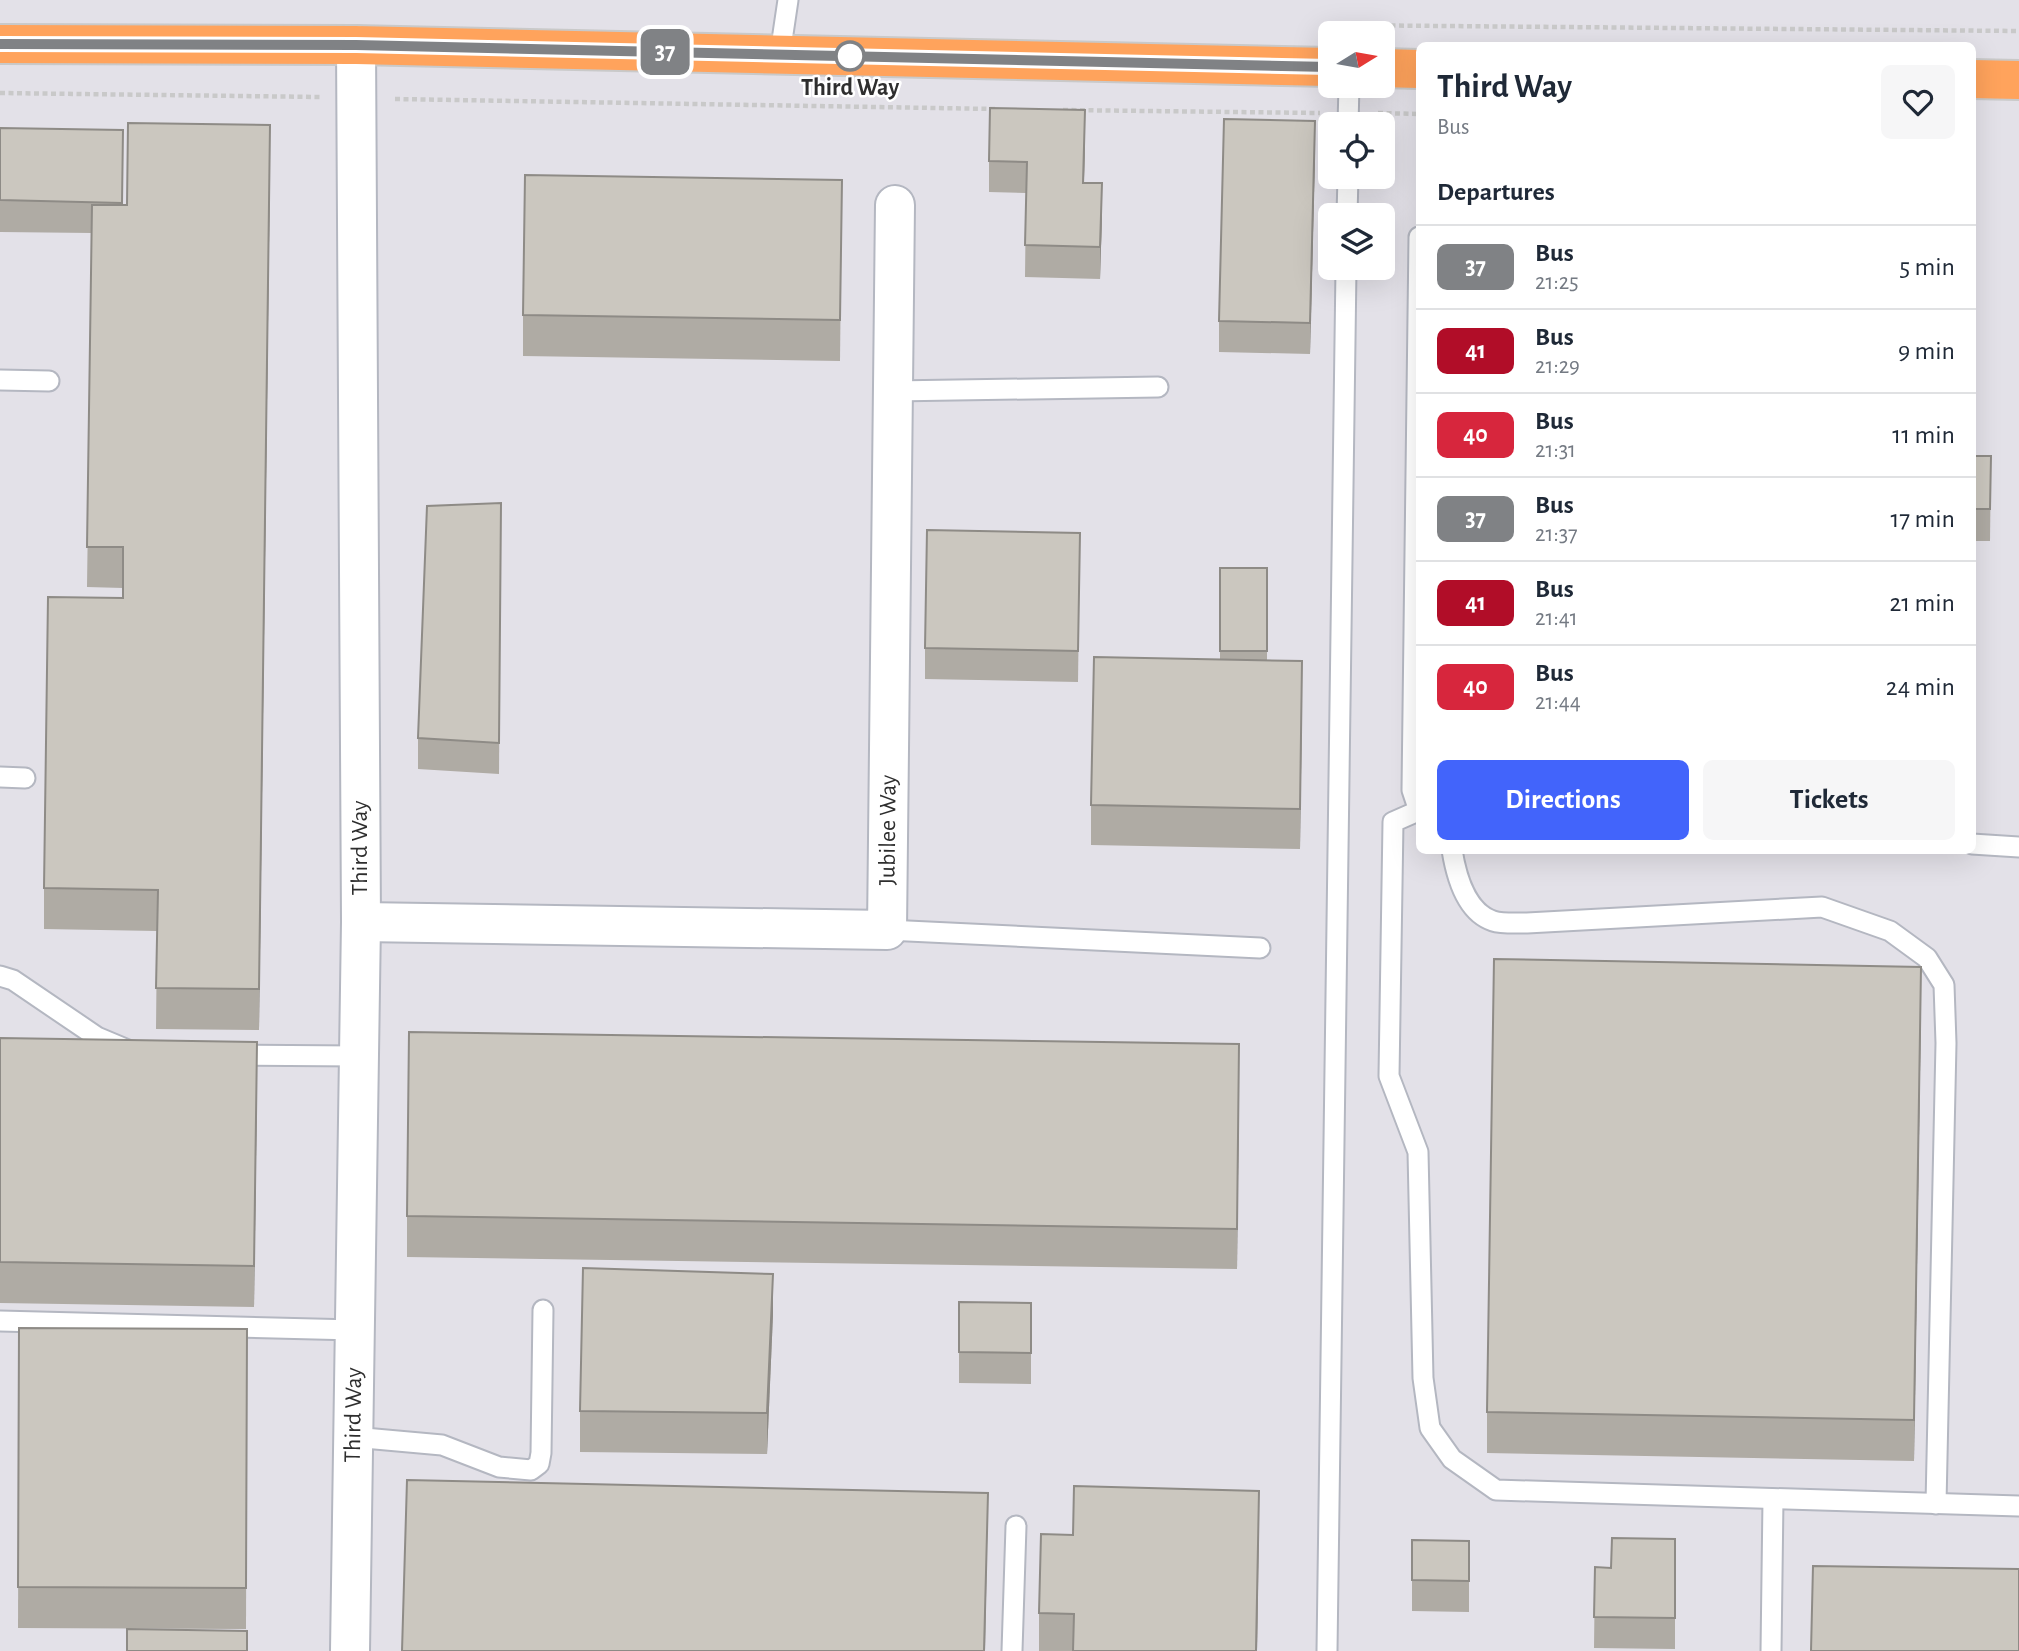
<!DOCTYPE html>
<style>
:root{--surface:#fff;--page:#f6f6f7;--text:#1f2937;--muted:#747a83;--line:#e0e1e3;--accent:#4264fb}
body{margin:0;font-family:"Alegreya Sans",sans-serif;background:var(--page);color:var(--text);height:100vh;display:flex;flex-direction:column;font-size:26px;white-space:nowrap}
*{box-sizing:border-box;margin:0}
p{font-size:23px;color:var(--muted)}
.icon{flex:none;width:38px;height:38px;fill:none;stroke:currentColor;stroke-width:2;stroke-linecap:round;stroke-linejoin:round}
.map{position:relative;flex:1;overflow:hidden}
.panel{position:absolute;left:1416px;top:42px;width:560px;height:812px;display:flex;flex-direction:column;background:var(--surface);border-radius:10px;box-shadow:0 7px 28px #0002}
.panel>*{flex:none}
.badge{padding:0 14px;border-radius:10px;font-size:24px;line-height:46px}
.needle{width:46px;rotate:79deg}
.fabs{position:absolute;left:1318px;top:21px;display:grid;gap:14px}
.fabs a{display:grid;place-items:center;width:77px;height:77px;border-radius:10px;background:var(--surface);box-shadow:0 7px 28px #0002;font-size:35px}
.map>.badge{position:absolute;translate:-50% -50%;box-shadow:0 0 0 4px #fff}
h2{padding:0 21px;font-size:26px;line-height:63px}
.round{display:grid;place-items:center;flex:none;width:74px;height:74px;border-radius:10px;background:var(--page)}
.summary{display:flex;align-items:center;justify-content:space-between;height:119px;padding:0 21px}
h1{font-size:33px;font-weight:600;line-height:52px}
.button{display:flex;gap:14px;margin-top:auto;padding:14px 21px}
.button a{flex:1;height:80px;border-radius:10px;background:var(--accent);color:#fff;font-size:28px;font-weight:600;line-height:80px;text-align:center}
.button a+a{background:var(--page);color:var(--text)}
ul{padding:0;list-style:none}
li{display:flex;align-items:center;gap:21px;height:84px;padding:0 21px;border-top:2px solid var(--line)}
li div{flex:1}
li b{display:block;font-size:26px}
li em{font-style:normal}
li .badge{min-width:77px;font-weight:700;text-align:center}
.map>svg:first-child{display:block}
</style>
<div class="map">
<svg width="2019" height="1651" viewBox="0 0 2019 1651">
<rect width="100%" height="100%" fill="#efe9e1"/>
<path fill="#e3e1e8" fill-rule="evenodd" d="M0,0H2019V1651H0ZM1330,33H1382V86H1330ZM1419,46H1972V850H1419ZM1330,124H1382V177H1330ZM1330,215H1382V268H1330Z"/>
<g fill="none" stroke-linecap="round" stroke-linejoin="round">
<defs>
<g id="lane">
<polyline points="780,54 788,0"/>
<polyline points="1348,124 1349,86"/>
<polyline points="1347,215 1348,177"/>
<polyline points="1419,237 1412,790 1419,811"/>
<polyline points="0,380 49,381"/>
<polyline points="893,391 1158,387"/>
<polyline points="0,777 25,778"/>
<polyline points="1418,811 1393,822 1389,1076 1418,1152 1423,1378 1430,1428 1452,1459 1496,1490 2019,1506"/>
<polyline points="1972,844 2019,847"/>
<path d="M1452,850C1456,875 1466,912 1493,921C1502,924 1517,923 1527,923L1822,907L1890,931L1927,958L1944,985L1946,1043L1936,1504"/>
<polyline points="887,930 1260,948"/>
<polyline points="0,976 13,980 97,1037 128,1050"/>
<polyline points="230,1055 359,1056"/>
<polyline points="0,1321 355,1330"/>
<polyline points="353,1437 442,1445 499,1467 531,1470 539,1464 541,1453 543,1310"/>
<polyline points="1012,1651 1016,1526"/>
<polyline points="1327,1651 1346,268"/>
<polyline points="1771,1651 1773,1499"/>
</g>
<g id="street">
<path id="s1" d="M361,922L887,930L895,205"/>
<path id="s2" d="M350,1651L361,922L356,45"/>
</g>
<g id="highway">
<polyline points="0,44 356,45 1330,67"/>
<polyline points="1382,68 1419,69"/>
<polyline points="1972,79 2019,80"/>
</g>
</defs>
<use href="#lane" stroke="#b4b7c1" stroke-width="23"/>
<use href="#street" stroke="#b4b7c1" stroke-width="42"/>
<use href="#highway" stroke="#c9c9c9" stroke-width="42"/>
<g stroke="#c9c9c9" stroke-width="4.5" stroke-dasharray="5 3.5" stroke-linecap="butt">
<polyline points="1331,25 2019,31"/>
<polyline points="0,93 320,97"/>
<polyline points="395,99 995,109"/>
<polyline points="1063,110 1320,113"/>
<polyline points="1378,113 1419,114"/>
</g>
<use href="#lane" stroke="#fff" stroke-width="19"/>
<use href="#street" stroke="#fff" stroke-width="38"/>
<use href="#highway" stroke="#ffa35c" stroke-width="38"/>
</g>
<g fill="#afaba4">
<polygon points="0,128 123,161 122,205 127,205 270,166 259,1030 156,1029 157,931 44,929 44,888 123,598 123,588 87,587 92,233 0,232"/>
<polygon points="1085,142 1084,183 1102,215 1100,279 1025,277 1026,193 989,192 989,161"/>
<polygon points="1315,152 1310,354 1219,352 1219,321"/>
<polygon points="842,180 840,361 523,356 523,315"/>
<polygon points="1972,456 1991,456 1990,541 1972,541"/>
<polygon points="501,503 499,774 418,769 418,738"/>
<polygon points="1080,533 1078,682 925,679 925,648"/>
<polygon points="1220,568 1267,568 1267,661 1302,702 1300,849 1091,845 1091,805 1220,660"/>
<polygon points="1921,1008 1914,1461 1487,1453 1487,1412"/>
<polygon points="0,1038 257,1083 254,1307 0,1303"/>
<polygon points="1239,1085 1237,1269 407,1257 407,1216"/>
<polygon points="959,1302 1031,1303 1031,1384 959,1383"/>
<polygon points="773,1314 767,1454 580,1452 580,1411"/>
<polygon points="19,1328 247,1329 246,1629 18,1628"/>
<polygon points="1259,1532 1257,1651 1039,1651 1039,1613 1073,1535"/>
<polygon points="1675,1539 1675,1649 1594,1648 1595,1567 1611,1568"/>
<polygon points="1412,1540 1469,1541 1469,1612 1412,1611"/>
</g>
<g fill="#8e8b86">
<polygon points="1085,110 1085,142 1083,214 1083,183"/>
<polygon points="1315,121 1315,152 1310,354 1310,323"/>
<polygon points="270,125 270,166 259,1030 259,989"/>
<polygon points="1102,183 1102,215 1100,279 1100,247"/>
<polygon points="1302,661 1302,702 1300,849 1300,809"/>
<polygon points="1921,967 1921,1008 1914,1461 1914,1420"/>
<polygon points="257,1042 257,1083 254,1307 254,1266"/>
<polygon points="1239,1044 1239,1085 1237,1269 1237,1229"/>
<polygon points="773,1274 773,1314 767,1454 767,1413"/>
<polygon points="1259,1491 1257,1651 1256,1651"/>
<polygon points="988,1493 985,1651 984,1651"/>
</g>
<g fill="#cbc7bf" stroke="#8e8b86" stroke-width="2">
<polygon points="990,108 1085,110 1083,183 1102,183 1100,247 1025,245 1027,162 989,161"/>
<polygon points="1224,119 1315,121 1310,323 1219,321"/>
<polygon points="128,123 270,125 259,989 156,988 158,890 44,888 48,597 123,598 123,547 87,547 92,205 127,205"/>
<polygon points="0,128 123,130 122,203 0,200"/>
<polygon points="525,175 842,180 840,320 523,315"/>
<polygon points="1972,456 1991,456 1990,509 1972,509"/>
<polygon points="501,503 499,743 418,738 427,506"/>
<polygon points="927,530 1080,533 1078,651 925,648"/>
<rect x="1220" y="568" width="47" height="83"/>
<polygon points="1094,657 1302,661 1300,809 1091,805"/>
<polygon points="1494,959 1921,967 1914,1420 1487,1412"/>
<polygon points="409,1032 1239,1044 1237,1229 407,1216"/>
<polygon points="0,1038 257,1042 254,1266 0,1262"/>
<polygon points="583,1268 773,1274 767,1413 580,1411"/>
<polygon points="959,1302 1031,1303 1031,1353 959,1352"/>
<polygon points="19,1328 247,1329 246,1588 18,1587"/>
<polygon points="407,1480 988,1493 984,1651 402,1651"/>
<polygon points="1074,1486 1259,1491 1256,1651 1073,1651 1074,1614 1039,1613 1041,1534 1073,1535"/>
<polygon points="1612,1538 1675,1539 1675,1618 1594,1617 1595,1567 1611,1568"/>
<polygon points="1412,1540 1469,1541 1469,1581 1412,1580"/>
<polygon points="1813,1566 2019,1569 2019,1651 1811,1651"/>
<polygon points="127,1629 247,1631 247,1651 127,1651"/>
</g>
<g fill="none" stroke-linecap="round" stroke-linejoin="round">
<defs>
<polyline id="line" points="0,44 356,45 1330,67"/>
</defs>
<use href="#line" stroke="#fff" stroke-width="16"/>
<use href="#line" stroke="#808285" stroke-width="10"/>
</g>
<circle fill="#fff" stroke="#808285" stroke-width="3.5" cx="850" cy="56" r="14"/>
<g text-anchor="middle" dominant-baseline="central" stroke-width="5" stroke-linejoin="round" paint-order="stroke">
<g font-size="24" font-weight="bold" fill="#2e2e2e" stroke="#fff">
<text x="850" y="88">Third Way</text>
</g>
<g font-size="24" fill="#2e2e2e" stroke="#fff">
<text stroke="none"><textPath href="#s1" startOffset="626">Jubilee Way</textPath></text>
<text transform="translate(360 848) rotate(-90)">Third Way</text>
<text stroke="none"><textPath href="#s2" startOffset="236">Third Way</textPath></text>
</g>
</g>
</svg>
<div class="fabs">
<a><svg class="needle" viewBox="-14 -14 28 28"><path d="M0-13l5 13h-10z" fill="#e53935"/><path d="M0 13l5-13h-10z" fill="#747a83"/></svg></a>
<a><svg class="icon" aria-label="locate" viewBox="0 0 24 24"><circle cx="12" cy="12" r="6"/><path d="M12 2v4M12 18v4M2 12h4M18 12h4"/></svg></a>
<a><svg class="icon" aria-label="layers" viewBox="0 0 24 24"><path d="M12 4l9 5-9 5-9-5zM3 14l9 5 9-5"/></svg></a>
</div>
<b class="badge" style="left:665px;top:52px;background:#808285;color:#fff">37</b>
<section class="panel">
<div class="summary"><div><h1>Third Way</h1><p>Bus</p></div><a class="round"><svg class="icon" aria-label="heart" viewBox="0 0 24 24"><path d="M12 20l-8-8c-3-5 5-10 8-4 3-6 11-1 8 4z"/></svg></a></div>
<h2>Departures</h2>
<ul>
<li><span class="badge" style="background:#808285;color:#fff">37</span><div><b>Bus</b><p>21:25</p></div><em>5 min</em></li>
<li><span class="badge" style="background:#b10d28;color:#fff">41</span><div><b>Bus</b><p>21:29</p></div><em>9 min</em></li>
<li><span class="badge" style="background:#d7263d;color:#fff">40</span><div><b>Bus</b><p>21:31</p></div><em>11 min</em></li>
<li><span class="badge" style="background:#808285;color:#fff">37</span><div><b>Bus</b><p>21:37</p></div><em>17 min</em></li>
<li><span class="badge" style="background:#b10d28;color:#fff">41</span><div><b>Bus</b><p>21:41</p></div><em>21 min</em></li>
<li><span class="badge" style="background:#d7263d;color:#fff">40</span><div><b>Bus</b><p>21:44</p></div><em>24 min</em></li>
</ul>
<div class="button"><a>Directions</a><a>Tickets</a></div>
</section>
</div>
